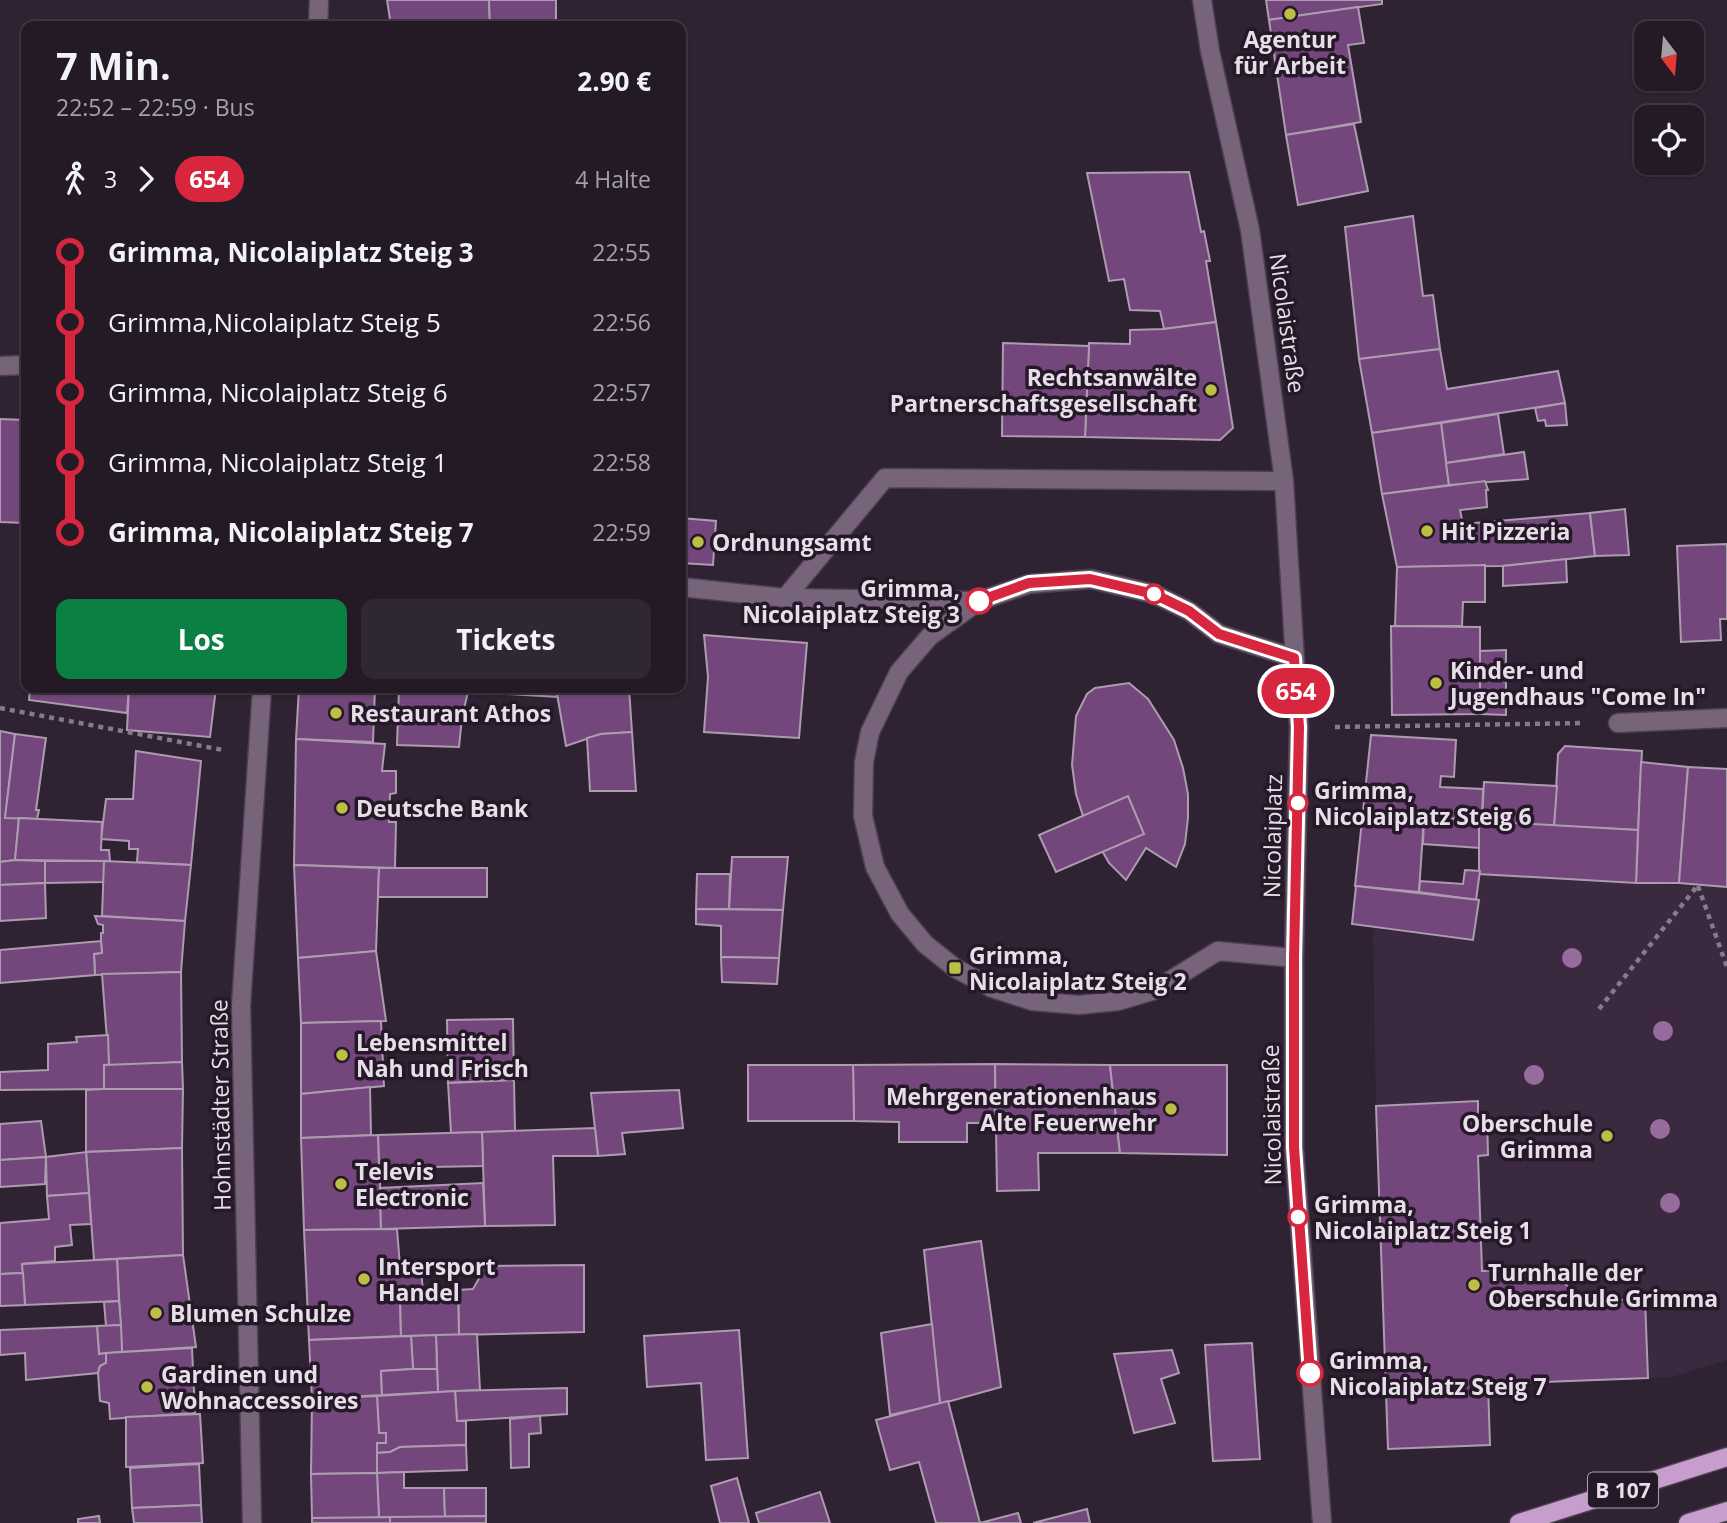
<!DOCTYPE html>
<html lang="de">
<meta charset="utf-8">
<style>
:root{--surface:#231a26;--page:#2f2732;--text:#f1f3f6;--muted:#a3a1a7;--line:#403843;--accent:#0b8043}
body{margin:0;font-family:"Open Sans",sans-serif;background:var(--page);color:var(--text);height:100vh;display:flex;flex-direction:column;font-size:26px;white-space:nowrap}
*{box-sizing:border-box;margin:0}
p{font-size:23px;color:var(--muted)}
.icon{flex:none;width:38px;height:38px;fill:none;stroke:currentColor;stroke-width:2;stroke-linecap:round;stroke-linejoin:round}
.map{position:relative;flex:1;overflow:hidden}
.side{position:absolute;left:21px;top:21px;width:665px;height:672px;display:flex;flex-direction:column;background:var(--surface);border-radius:14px;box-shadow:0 2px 5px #0004,0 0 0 2px var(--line)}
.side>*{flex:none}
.badge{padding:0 14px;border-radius:23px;font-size:24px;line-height:46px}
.needle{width:46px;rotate:164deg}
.controls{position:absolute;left:1634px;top:21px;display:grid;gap:14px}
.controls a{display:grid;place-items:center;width:70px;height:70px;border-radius:14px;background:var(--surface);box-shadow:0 2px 5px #0004,0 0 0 2px var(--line);font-size:35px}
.map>.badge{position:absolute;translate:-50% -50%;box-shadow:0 0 0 4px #fff}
.legs{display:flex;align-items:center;gap:10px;height:77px;padding:0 35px;font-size:23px}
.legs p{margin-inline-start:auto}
.headline{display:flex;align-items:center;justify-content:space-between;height:119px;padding:0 35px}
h1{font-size:38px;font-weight:700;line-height:52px}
.cta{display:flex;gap:14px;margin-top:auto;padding:14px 35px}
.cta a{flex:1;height:80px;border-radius:14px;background:var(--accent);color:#fff;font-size:28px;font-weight:700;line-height:80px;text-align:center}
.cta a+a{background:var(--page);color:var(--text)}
ul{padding:0 35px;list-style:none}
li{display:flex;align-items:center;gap:24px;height:70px;font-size:26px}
li i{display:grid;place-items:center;width:10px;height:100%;margin:0 9px;background:currentColor}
li i::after{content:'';width:18px;height:18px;margin:-9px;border:5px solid;border-radius:50%;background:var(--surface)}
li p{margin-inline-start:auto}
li:first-child i{background:linear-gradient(#0000 50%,currentColor 0)}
li:last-child i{background:linear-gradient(currentColor 50%,#0000 0)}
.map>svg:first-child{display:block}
</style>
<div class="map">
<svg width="1727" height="1523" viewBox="0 0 1727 1523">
<rect width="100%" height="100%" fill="#2f2232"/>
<polygon fill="#3b293f" points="1479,874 1727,888 1727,1360 1672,1377 1648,1378 1645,1299 1580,1301 1552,1268 1482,1271 1478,1156 1488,1155 1487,1116 1478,1116 1478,1102 1376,1106 1373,929 1472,940"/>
<g fill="#73477b" stroke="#ad9cb0" stroke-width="2">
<polygon points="387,0 489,0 490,26 499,26 391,26"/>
<polygon points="489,0 556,0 556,26 490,26"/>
<polygon points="1266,0 1382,0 1382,4 1269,20"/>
<polygon points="1358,7 1364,43 1348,45 1361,122 1286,135 1269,20"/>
<polygon points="1354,124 1368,191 1298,205 1286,135"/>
<polygon points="1189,172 1201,232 1204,231 1210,261 1206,261 1216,322 1164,329 1160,311 1130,310 1124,279 1109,281 1087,173"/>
<polygon points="681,198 684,198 685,262 681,262"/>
<polygon points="1413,216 1423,296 1433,295 1440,349 1359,359 1345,227"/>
<polygon points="681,262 685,262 685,300 681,301"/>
<polygon points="1216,322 1233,428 1220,440 1085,437 1089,343 1130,344 1130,330 1164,329"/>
<polygon points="1003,343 1089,346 1085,437 1002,436"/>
<polygon points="1440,349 1447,389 1558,371 1565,403 1372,433 1359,359"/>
<polygon points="1565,403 1567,425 1546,426 1545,420 1538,421 1535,408"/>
<polygon points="1498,414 1504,454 1446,463 1441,423"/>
<polygon points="0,419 26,420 26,523 0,522"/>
<polygon points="1441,423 1449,485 1382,494 1372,433"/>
<polygon points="1524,452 1528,479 1449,485 1446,463"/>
<polygon points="1485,481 1488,490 1486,490 1487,507 1460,510 1463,524 1590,513 1595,556 1503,566 1397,567 1382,494"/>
<polygon points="1625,509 1629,555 1595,556 1590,513"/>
<polygon points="681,518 716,521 713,565 681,563"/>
<polygon points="1727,544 1727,619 1720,619 1721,640 1681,642 1677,546"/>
<polygon points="1566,559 1567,582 1503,586 1503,566"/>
<polygon points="1485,565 1485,602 1463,602 1462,626 1395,626 1397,567"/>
<polygon points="1391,626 1480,627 1480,714 1392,715"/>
<polygon points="704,635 807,643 799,738 704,732 708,677"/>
<polygon points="1506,650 1506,715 1480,714 1480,651"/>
<polygon points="1129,683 1148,699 1174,740 1183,768 1188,794 1188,818 1185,844 1176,867 1146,848 1126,880 1109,863 1084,819 1076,794 1072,765 1076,716 1087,694 1095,688"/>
<polygon points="30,688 129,688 127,713 29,700"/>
<polygon points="129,688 216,688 210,737 127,730"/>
<polygon points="299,688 375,688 373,742 296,739"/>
<polygon points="399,688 469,688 462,717 459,747 397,745"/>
<polygon points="506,688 556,688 557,697 506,694"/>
<polygon points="556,688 629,688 632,732 601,734 566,746"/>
<polygon points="0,731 15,734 5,818 19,818 15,860 0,862"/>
<polygon points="632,732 636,791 590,791 587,738 601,734"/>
<polygon points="15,734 46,738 36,810 39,810 37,819 5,818"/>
<polygon points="1371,735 1456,740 1454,777 1441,776 1440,787 1483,789 1482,821 1363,811"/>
<polygon points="296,739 385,744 382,771 396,771 396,793 390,794 389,822 396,822 395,868 294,865"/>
<polygon points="1565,746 1642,751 1638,830 1554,826 1558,754"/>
<polygon points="136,751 201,761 191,865 137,862 138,849 129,849 129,841 101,839 106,799 133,799"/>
<polygon points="1641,762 1688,767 1679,883 1636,883"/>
<polygon points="1688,767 1727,769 1727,887 1679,883"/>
<polygon points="1484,782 1557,786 1554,826 1482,821"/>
<polygon points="1128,796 1144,834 1056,872 1039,835"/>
<polygon points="1363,811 1424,817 1419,892 1355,886"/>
<polygon points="1424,817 1479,821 1480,848 1423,844"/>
<polygon points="19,818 102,822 101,850 109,850 110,861 15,860"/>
<polygon points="1479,821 1638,830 1636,883 1479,874"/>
<polygon points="732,857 788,857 783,910 729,909"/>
<polygon points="15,860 45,861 45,883 0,885 0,862"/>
<polygon points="45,861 104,861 104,882 45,883"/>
<polygon points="104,861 191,865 185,921 102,916"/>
<polygon points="294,865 379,868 376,951 298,958"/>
<polygon points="379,868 487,868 487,897 378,897"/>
<polygon points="1465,870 1480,871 1476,900 1419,892 1420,881 1463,884"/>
<polygon points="697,874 730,874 729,909 696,909"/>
<polygon points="45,883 46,918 0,921 0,885"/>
<polygon points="1356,886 1479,900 1473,940 1352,924"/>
<polygon points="696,909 783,910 779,958 721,957 721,926 696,924"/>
<polygon points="95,916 185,921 181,972 95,975 94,954 102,953 101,941 101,933 103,933 103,925 98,924"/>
<polygon points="101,941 102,953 94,954 95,975 0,983 0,950"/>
<polygon points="376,951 386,1021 301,1023 298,958"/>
<polygon points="721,957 779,958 777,984 722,982"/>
<polygon points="181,972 182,1062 109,1066 102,974"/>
<polygon points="513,1019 514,1080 448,1083 447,1020"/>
<polygon points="381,1021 384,1086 301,1094 301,1023"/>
<polygon points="108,1035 109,1066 104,1065 104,1089 0,1090 0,1072 48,1070 48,1044 77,1042 76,1037"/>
<polygon points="182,1062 183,1089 104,1089 104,1065"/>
<polygon points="995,1064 1110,1065 1120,1153 1038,1153 1039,1190 997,1191"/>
<polygon points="995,1064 995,1123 967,1123 967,1142 899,1142 899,1122 854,1121 853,1065"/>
<polygon points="748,1065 853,1065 854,1121 748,1121"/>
<polygon points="1110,1065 1227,1065 1227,1155 1120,1153"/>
<polygon points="514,1080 515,1131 451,1133 448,1083"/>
<polygon points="370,1087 371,1135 301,1138 301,1094"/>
<polygon points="104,1089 183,1089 182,1148 86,1152 86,1090"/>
<polygon points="679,1090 683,1128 622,1133 625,1154 598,1156 591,1093"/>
<polygon points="1478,1101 1478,1116 1487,1116 1488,1155 1478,1156 1482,1271 1552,1268 1580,1301 1645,1299 1648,1378 1488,1384 1490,1445 1388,1449 1376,1106"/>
<polygon points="41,1121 46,1157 0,1160 0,1124"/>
<polygon points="595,1128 598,1156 553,1156 555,1225 485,1226 482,1132"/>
<polygon points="482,1132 483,1166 379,1168 378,1135"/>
<polygon points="378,1135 379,1168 390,1168 391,1179 380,1179 381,1229 304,1230 301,1138"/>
<polygon points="182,1148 183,1255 94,1260 86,1152"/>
<polygon points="86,1152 89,1193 47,1196 46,1157"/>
<polygon points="46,1157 45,1184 0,1187 0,1160"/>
<polygon points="483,1183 485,1226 381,1229 380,1188"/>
<polygon points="89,1193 91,1224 70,1225 72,1245 55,1247 55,1261 22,1264 23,1273 0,1274 0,1223 49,1219 47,1196"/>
<polygon points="397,1229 400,1266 421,1266 423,1294 400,1296 401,1336 309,1340 304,1230"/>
<polygon points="981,1241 1001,1387 940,1404 924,1250"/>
<polygon points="183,1255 196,1347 122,1352 117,1259"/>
<polygon points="117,1259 119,1301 25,1305 22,1264"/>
<polygon points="584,1265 584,1332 459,1335 458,1290 473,1289 486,1266"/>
<polygon points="23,1273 25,1305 0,1306 0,1274"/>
<polygon points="458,1290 459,1335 401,1336 400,1296"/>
<polygon points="119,1301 121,1325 106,1326 104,1302"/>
<polygon points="932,1324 940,1404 890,1415 881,1333"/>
<polygon points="121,1325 122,1352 99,1354 97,1326"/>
<polygon points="97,1326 99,1354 106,1353 106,1363 100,1366 98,1373 26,1380 25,1353 0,1355 0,1330"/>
<polygon points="739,1330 748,1458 706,1460 701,1383 647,1387 644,1336"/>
<polygon points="477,1334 480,1390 438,1392 436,1335"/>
<polygon points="436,1335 437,1369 413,1369 411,1336"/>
<polygon points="411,1336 413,1369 381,1371 382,1395 312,1399 309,1340"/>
<polygon points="1252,1343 1260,1459 1213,1461 1205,1345"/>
<polygon points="192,1348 195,1413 110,1419 109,1403 100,1401 98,1373 100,1366 106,1363 106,1353"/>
<polygon points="1172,1350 1179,1373 1161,1379 1175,1423 1134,1433 1114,1354"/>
<polygon points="413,1369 437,1369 438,1392 382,1395 381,1371"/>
<polygon points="567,1388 567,1414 457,1421 455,1391"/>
<polygon points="455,1391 457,1421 466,1421 466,1445 400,1447 390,1452 377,1453 377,1443 386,1443 386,1433 379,1433 377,1396"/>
<polygon points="377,1396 379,1433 386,1433 386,1443 377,1443 377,1473 311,1474 312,1399"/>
<polygon points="948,1401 980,1523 936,1523 919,1462 890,1470 876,1420"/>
<polygon points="200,1414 203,1463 126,1467 126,1417"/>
<polygon points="540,1416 541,1433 529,1434 529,1467 511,1468 510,1419"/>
<polygon points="466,1445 467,1470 377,1473 377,1453 390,1452 400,1447"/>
<polygon points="199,1464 201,1505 132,1508 130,1468"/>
<polygon points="404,1472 404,1488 444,1488 445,1517 379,1518 377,1473"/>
<polygon points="377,1473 379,1518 312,1518 311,1474"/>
<polygon points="737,1478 749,1523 720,1523 711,1486"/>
<polygon points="444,1488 486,1488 486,1516 445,1517"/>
<polygon points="820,1492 830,1523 759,1523 756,1513"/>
<polygon points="201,1505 202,1523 134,1523 132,1508"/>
<polygon points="1087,1509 1090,1523 1033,1523"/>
<polygon points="1018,1513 1021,1523 980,1523"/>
<polygon points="99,1516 100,1523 78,1523 78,1519"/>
<polygon points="486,1516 486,1523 390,1523 390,1517"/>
<polygon points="390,1517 390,1523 312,1523 312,1518"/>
</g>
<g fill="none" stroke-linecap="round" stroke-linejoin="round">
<defs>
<g id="minor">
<polyline points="1202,0 1210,51 1250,230 1284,481 1299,727 1294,958 1294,1147 1322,1523"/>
<polyline points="318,26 319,0"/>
<polyline points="0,366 26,365"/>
<polyline points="681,587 785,598 979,601"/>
<polyline points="785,598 885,478 1284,481"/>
<polyline points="1294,658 1219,634 1189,611 1154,594 1091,579 1029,584 979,601 930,636 899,672 870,732 864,762 863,816 875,867 900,914 925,944 955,968 992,988 1032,1001 1079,1005 1118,1001 1155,990 1218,951 1294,958"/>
<polyline points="1618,723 1727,718"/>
<polyline points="252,1523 241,1006 262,688"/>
</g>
<g id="major">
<polyline points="1519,1523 1727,1457"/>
<polyline points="1688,1523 1727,1511"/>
</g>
</defs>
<use href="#minor" stroke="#4c404f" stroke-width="21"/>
<use href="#major" stroke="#4c404f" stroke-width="21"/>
<g stroke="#867b88" stroke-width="4.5" stroke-dasharray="5 5" stroke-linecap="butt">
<polyline points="0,708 223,750"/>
<polyline points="1335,727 1585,723"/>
<polyline points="1698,886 1727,967"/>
<polyline points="1599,1009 1698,885"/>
</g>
<use href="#minor" stroke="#77637a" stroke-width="18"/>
<use href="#major" stroke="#c79dce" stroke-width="18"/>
</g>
<g fill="#966c9e">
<circle cx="1572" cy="958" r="10"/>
<circle cx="1663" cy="1031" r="10"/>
<circle cx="1534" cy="1075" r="10"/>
<circle cx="1660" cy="1129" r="10"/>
<circle cx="1670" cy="1203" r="10"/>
</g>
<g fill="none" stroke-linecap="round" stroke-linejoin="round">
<defs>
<polyline id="line-1" points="979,601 1029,583 1090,579 1154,594 1189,611 1219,634 1294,658 1299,727 1294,958 1294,1147 1310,1373"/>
</defs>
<use href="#line-1" stroke="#fff" stroke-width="16"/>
<use href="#line-1" stroke="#d7263d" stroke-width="10"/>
</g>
<g fill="#bcbf44" stroke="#251828" stroke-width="2.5">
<circle cx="1290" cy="14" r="7"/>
<circle cx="1211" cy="390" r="7"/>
<circle cx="1427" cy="531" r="7"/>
<circle cx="698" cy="542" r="7"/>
<circle cx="1436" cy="683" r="7"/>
<circle cx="336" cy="713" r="7"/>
<circle cx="342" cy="808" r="7"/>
<rect x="948" y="961" width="14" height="14" rx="3.5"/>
<circle cx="342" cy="1055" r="7"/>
<circle cx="1171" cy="1109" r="7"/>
<circle cx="1607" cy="1136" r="7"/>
<circle cx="341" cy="1184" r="7"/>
<circle cx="364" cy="1279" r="7"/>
<circle cx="1474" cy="1285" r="7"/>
<circle cx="156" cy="1313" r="7"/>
<circle cx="147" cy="1387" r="7"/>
</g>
<g fill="#fff" stroke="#d7263d" stroke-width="3.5">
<circle cx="1154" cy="594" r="9"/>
<circle cx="979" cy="601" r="12"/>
<circle cx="1298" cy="803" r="9"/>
<circle cx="1298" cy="1217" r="9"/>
<circle cx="1310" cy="1373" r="12"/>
</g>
<g text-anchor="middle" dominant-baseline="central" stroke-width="7" stroke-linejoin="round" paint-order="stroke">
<rect fill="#251828" stroke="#ada3ae" stroke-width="2" x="1588" y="1472.5" width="70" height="35" rx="5"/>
<g font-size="21" font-weight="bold" fill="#e7dee8">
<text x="1623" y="1490">B 107</text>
</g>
<g font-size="23" font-weight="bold" fill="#e7dee8" stroke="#251828" text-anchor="start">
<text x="1290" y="39" text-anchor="middle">Agentur<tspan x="1290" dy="26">für Arbeit</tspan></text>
<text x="1197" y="377" text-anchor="end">Rechtsanwälte<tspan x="1197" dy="26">Partnerschaftsgesellschaft</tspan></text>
<text x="1441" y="531">Hit Pizzeria</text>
<text x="712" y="542">Ordnungsamt</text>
<text x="1450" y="670">Kinder- und<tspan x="1450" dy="26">Jugendhaus "Come In"</tspan></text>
<text x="350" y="713">Restaurant Athos</text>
<text x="356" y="808">Deutsche Bank</text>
<text x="969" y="955">Grimma,<tspan x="969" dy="26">Nicolaiplatz Steig 2</tspan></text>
<text x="356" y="1042">Lebensmittel<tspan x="356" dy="26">Nah und Frisch</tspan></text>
<text x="1157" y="1096" text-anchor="end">Mehrgenerationenhaus<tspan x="1157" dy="26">Alte Feuerwehr</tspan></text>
<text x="1593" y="1123" text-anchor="end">Oberschule<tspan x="1593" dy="26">Grimma</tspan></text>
<text x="355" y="1171">Televis<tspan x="355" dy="26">Electronic</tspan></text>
<text x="378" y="1266">Intersport<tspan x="378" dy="26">Handel</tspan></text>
<text x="1488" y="1272">Turnhalle der<tspan x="1488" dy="26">Oberschule Grimma</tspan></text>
<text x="170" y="1313">Blumen Schulze</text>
<text x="161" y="1374">Gardinen und<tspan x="161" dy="26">Wohnaccessoires</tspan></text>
</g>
<g font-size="23" fill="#e7dee8" stroke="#251828">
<text transform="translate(1288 323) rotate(82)">Nicolaistraße</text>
<text transform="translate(1272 836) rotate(-89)">Nicolaiplatz</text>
<text transform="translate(220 1105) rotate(-91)">Hohnstädter Straße</text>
<text transform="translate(1271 1115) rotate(-91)">Nicolaistraße</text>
</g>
<g font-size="23" font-weight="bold" fill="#e7dee8" stroke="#251828" text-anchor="start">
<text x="960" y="588" text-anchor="end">Grimma,<tspan x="960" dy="26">Nicolaiplatz Steig 3</tspan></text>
<text x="1314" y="790">Grimma,<tspan x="1314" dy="26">Nicolaiplatz Steig 6</tspan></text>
<text x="1314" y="1204">Grimma,<tspan x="1314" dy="26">Nicolaiplatz Steig 1</tspan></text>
<text x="1329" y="1360">Grimma,<tspan x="1329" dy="26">Nicolaiplatz Steig 7</tspan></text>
</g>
</g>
</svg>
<div class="controls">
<a><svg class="needle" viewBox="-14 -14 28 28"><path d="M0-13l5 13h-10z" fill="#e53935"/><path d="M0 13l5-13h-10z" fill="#a3a1a7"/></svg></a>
<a><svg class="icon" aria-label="locate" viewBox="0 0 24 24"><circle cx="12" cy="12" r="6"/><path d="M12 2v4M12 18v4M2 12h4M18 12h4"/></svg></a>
</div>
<b class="badge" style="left:1296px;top:691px;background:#d7263d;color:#fff">654</b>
<section class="side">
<div class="headline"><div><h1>7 Min.</h1><p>22:52 – 22:59 · Bus</p></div><b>2.90 €</b></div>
<div class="legs"><svg class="icon" aria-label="walk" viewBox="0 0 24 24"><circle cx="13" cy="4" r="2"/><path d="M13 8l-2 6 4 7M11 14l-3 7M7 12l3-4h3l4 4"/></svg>3<svg class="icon" aria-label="forward" viewBox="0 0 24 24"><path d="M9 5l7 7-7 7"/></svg><b class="badge" style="background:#d7263d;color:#fff">654</b><p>4 Halte</p></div>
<ul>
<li><i style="color:#d7263d"></i><b>Grimma, Nicolaiplatz Steig 3</b><p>22:55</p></li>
<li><i style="color:#d7263d"></i><span>Grimma,Nicolaiplatz Steig 5</span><p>22:56</p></li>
<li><i style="color:#d7263d"></i><span>Grimma, Nicolaiplatz Steig 6</span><p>22:57</p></li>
<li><i style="color:#d7263d"></i><span>Grimma, Nicolaiplatz Steig 1</span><p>22:58</p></li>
<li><i style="color:#d7263d"></i><b>Grimma, Nicolaiplatz Steig 7</b><p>22:59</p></li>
</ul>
<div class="cta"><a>Los</a><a>Tickets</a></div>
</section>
</div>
